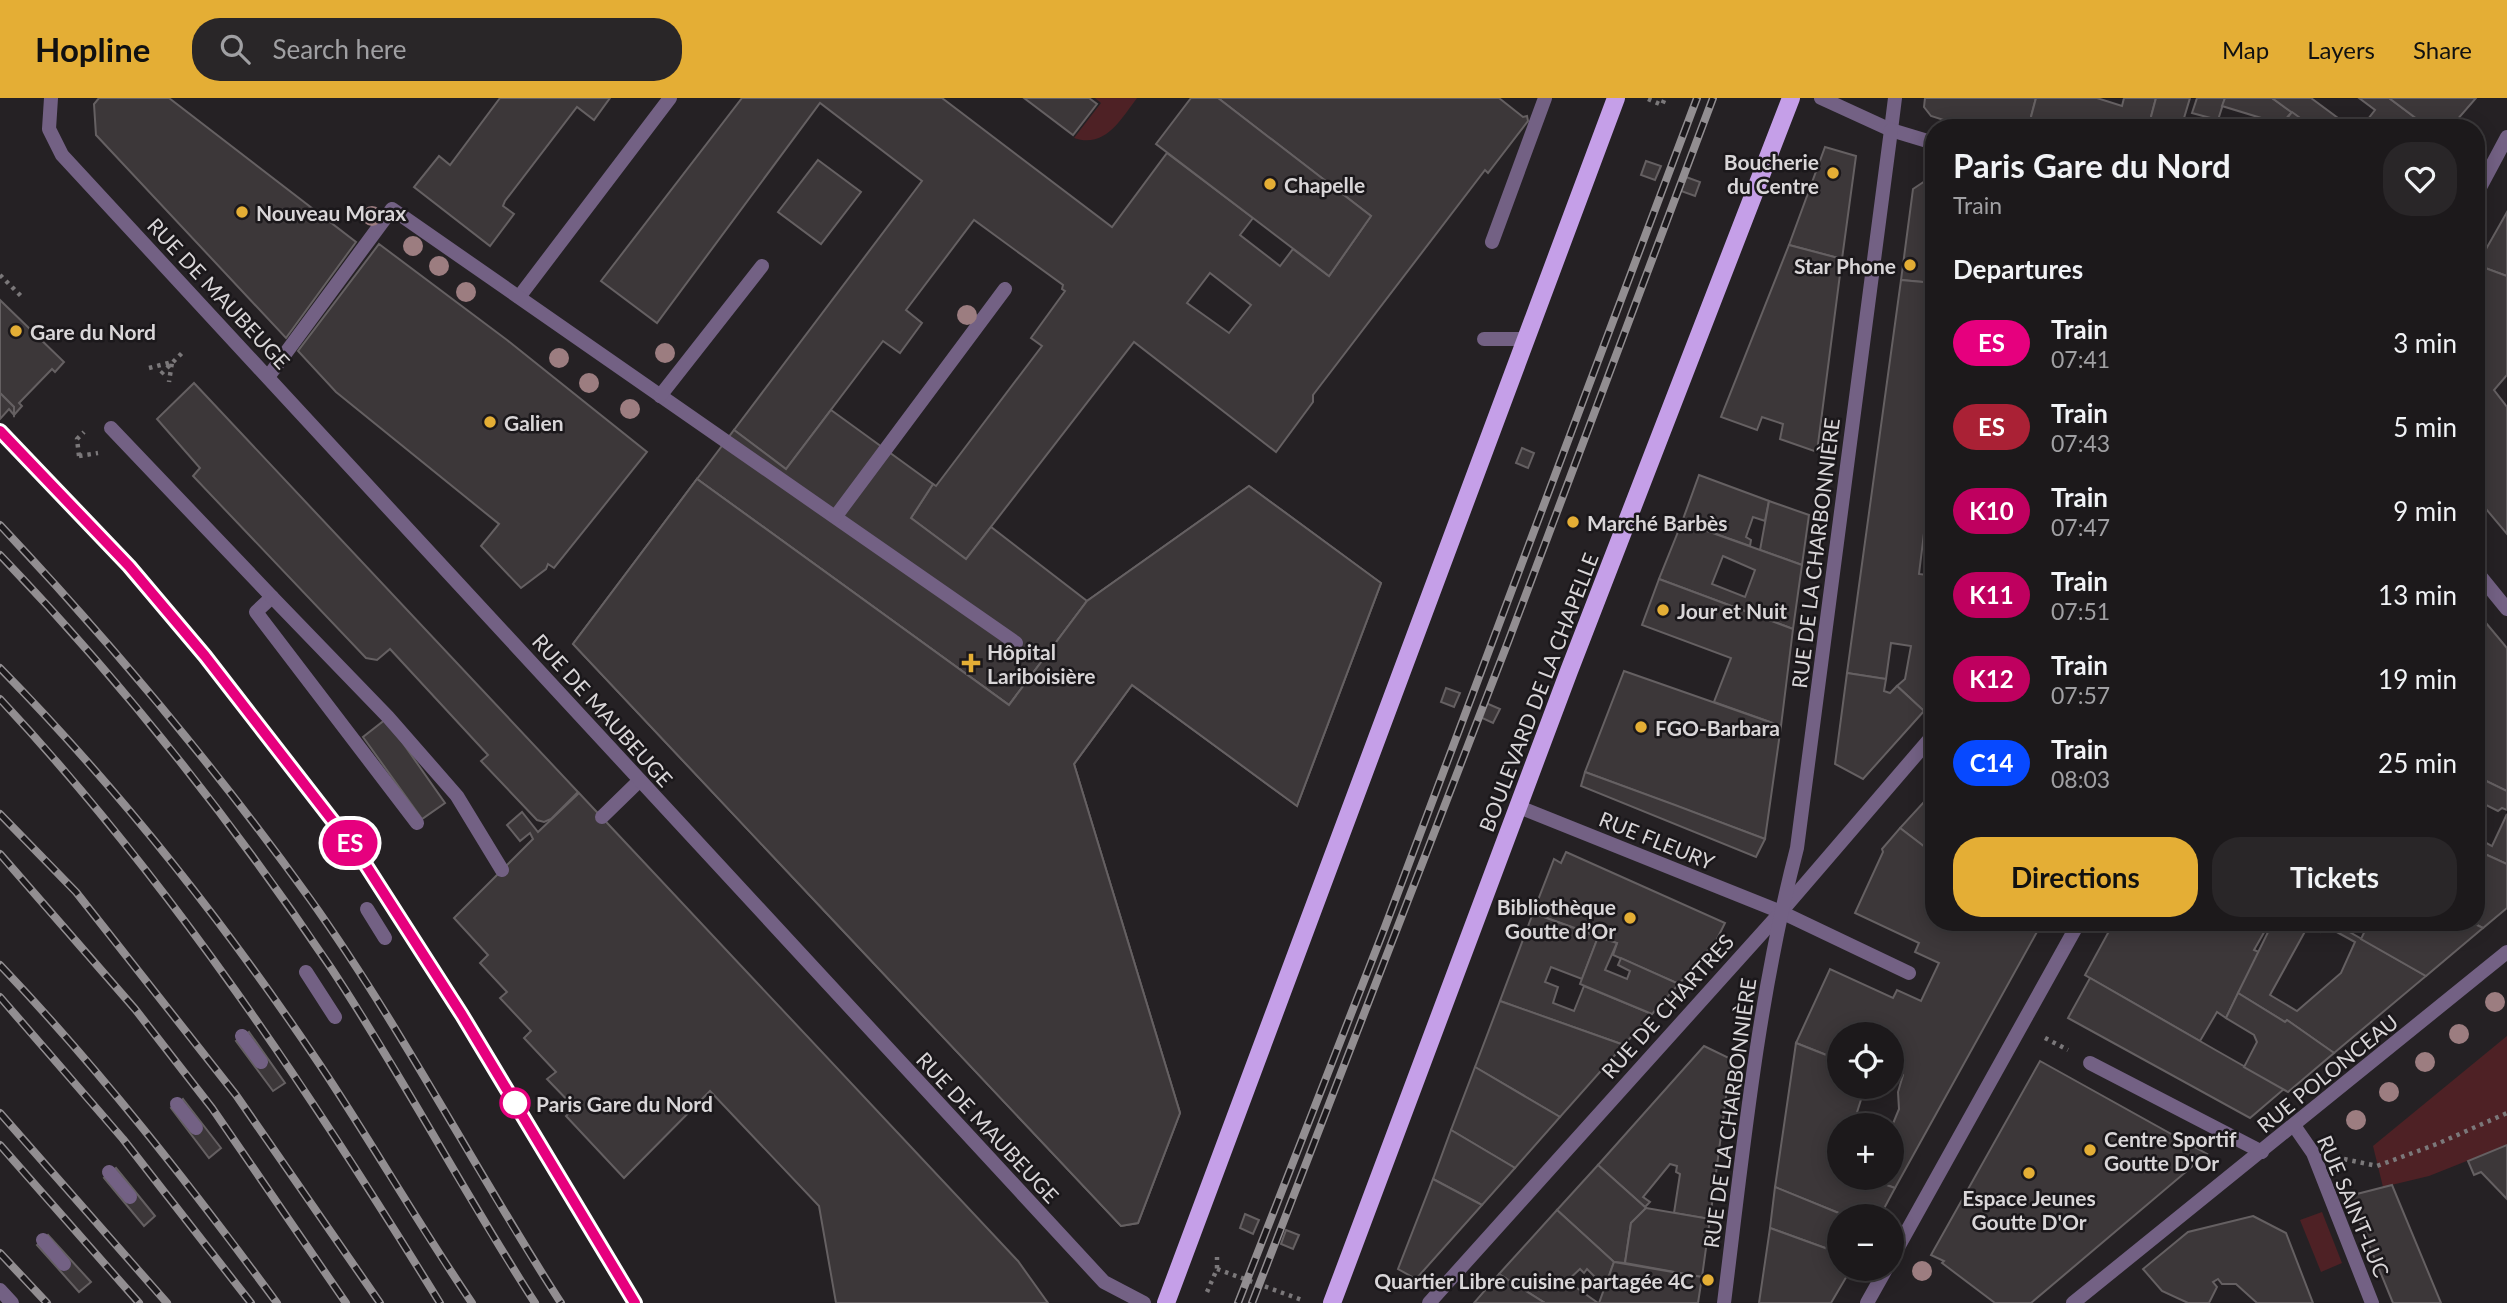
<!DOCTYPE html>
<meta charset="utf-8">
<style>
:root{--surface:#1c191b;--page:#292628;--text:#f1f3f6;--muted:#a0a0a3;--line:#3a383a;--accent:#e4ae35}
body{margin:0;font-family:Lato,sans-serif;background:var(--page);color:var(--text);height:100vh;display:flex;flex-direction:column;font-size:26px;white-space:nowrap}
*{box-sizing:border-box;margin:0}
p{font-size:23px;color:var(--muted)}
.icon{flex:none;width:38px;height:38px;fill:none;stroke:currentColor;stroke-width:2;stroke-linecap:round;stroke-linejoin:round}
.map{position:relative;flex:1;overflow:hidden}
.panel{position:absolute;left:1925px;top:21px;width:560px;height:812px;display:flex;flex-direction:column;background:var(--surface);border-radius:28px;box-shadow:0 4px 18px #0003,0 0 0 2px var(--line)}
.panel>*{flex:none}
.badge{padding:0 14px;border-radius:23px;font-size:24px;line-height:46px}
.fabs{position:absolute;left:1827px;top:924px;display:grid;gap:14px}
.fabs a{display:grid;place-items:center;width:77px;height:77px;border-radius:50%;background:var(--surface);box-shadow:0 4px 18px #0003,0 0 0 2px var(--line);font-size:35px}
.map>.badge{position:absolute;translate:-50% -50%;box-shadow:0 0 0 4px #fff}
h2{padding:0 28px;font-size:26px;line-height:63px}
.round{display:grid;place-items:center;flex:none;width:74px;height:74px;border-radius:28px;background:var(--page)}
.summary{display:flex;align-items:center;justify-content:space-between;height:119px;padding:0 28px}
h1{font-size:33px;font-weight:700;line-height:52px}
.button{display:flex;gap:14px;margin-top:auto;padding:14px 28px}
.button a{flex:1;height:80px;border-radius:28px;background:var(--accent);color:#111;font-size:28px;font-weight:700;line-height:80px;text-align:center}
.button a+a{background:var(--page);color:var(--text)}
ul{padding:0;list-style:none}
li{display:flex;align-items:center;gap:21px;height:84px;padding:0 28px}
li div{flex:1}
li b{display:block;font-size:26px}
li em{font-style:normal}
li .badge{min-width:77px;font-weight:700;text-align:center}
header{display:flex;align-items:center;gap:42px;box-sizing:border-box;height:98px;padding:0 35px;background:var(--accent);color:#111}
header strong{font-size:33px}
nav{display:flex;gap:38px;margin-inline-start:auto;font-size:24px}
.search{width:490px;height:63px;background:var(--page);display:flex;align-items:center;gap:18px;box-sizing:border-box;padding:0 24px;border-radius:28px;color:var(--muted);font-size:26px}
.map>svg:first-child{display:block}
</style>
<header>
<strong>Hopline</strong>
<div class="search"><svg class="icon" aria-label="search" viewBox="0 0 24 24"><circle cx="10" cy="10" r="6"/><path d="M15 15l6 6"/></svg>Search here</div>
<nav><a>Map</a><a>Layers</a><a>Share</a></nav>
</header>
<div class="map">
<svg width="2507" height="1205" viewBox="0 0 2507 1205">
<rect width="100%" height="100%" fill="#252124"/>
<g fill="#4e2125">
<path d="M1095,0H1137C1121,21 1105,51 1074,40L1101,5Z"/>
<polygon points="2507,938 2507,1047 2429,1078 2383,1089 2373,1048"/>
<polygon points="2322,1114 2342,1165 2321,1174 2300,1122"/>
</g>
<g fill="#3c3739" stroke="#656062" stroke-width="2" fill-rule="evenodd">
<polygon points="99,0 169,0 356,144 286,240 96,37 94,6"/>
<polygon points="500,0 610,0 594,22 577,9 505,103 503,108 514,116 490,148 414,89 439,58 450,67"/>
<path d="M742,0H942L1112,129L1167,55L1253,120L1240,137L1280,168L1293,151L1329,178L1371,118L1218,0H1499L1523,19L1527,18L1528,23L1488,75L1485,72L1313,297V304L1276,354L1134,244L966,461L911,420L933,386L936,388L1042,248L1031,240L1065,193L1062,191L1063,187L974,122L906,212L922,225L900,255L883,243L786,371L734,332L922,83L820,5L657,225L601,183ZM1210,175L1251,207L1229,235L1187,205Z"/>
<polygon points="1024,0 1089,0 1097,6 1073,37"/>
<polygon points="1191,0 1218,0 1371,118 1329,178 1156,46"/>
<polygon points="1925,0 2036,0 2028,30 1969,30 1931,18 1924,9"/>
<polygon points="2036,0 2097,0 2122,8 2124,0 2156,0 2148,30 2028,30"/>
<polygon points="2156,0 2190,0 2181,30 2148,30"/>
<polygon points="2197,0 2225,0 2218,22 2192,15"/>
<polygon points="2225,0 2272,0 2292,14 2281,26 2222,8"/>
<polygon points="2272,0 2311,0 2342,23 2337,30 2313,30"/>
<polygon points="2359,0 2389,0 2429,30 2361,30 2375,12"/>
<polygon points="2389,0 2476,0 2450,30 2429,30"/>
<polygon points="2292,14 2311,28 2310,30 2279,30"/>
<polygon points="1825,49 1856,58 1842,161 1789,147"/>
<polygon points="818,62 861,94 821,146 778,114"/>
<polygon points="1646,63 1661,68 1655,82 1641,77"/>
<polygon points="1686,79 1700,84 1695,98 1681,93"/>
<polygon points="1928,81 1934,83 1934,185 1901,182 1913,91"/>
<polygon points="2507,114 2507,178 2477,167"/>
<polygon points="379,146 507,242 647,354 554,470 548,466 546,471 521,490 481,448 499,426 336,294 298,253"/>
<polygon points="1789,147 1842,161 1817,354 1780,341 1783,326 1762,319 1757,332 1721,319"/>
<polygon points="2477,167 2507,178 2507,277 2494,292 2507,309 2507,436 2476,399"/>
<polygon points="1901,182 1934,185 1934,436 1924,435 1919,476 1934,478 1934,602 1924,613 1897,588 1905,581 1911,548 1891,545 1886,581 1847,575"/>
<polygon points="0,202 64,264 55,274 52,271 19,305 22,308 14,317 14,309 0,295"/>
<polygon points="194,285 578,694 551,721 544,724 537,722 481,663 488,657 390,551 377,562 366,560 193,378 200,370 157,321"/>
<polygon points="0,295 14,309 14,317 9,311 0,321"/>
<polygon points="831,312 933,386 911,420 966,461 991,429 1087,503 1009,607 697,381 734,332 786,371"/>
<polygon points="1522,350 1534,355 1528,370 1516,365"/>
<polygon points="1699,377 1769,403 1765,423 1753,419 1746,439 1751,442 1750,448 1682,424"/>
<path d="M697,381L1009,607L1087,503L1249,388L1381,485L1297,708L1132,587L1074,666L1180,1015L1138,1125L1121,1128L573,546ZM1049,750L1083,869L1040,896L996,828Z"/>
<polygon points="697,381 1009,607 1087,503 1249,388 1381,485 1297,708 1132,587 1074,666 1180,1015 1138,1125 1121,1128 573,546"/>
<polygon points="1769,403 1809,417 1802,467 1760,452"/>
<path d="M1682,424L1802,467L1793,531L1659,481ZM1723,458L1755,472L1745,499L1712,486Z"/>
<polygon points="1659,481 1793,531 1781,628 1714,604 1731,560 1642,527"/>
<polygon points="2476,513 2507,550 2507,693 2476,678"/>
<polygon points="1624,573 1781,628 1765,741 1585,674"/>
<polygon points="1847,575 1886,581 1884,593 1890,595 1897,588 1924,613 1863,681 1835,666"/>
<polygon points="1446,590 1460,595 1454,609 1441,604"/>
<polygon points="1486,605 1500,611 1493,625 1480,619"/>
<polygon points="386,621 445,705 422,721 363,639"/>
<polygon points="1585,674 1675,707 1765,741 1756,759 1581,688"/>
<polygon points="2476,678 2507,693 2507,712 2502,710 2498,713 2476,702"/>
<polygon points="1934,693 1934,756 1900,730"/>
<polygon points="579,695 1018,1163 1048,1205 836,1205 819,1108 710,993 624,1080 566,1018 575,1010 547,981 556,974 524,940 531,933 500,900 507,894 480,865 488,857 454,820 533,741 530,735 520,743 507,727 522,714 538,734"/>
<polygon points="2507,716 2507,766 2476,752 2476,730 2480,732 2476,739 2492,748"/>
<polygon points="1900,730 1934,756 1931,797 1934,824 2027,824 2038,832 1895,1090 1870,1081 1892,1080 1892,1028 1899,1011 1898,994 1903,977 1892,971 1892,936 1839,936 1839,962 1796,945 1830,871 1893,900 1897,892 1921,903 1939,865 1915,854 1919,845 1855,815 1883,754 1882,751"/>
<polygon points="2476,752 2507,766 2507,810 2483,830 2471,824 2476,824"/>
<polygon points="1566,754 1725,825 1716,843 1679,886 1613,857 1617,845 1533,815 1554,761 1561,765"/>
<polygon points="1533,815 1598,839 1582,881 1551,869 1545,884 1558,889 1553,905 1574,913 1584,888 1652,916 1624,947 1500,903"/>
<polygon points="2114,824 2270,824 2254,852 2259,854 2226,920 2217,914 2200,943 2085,877"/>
<path d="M2273,824H2332L2426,878L2334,955L2287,922L2285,924L2238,895ZM2324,827L2355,844L2341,875L2297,913L2270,897L2308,828L2320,834Z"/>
<polygon points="2369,824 2471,824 2483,830 2426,878 2361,841"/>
<polygon points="1598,839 1617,845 1605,872 1627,881 1630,873 1618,867 1621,860 1679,886 1652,916 1580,886"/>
<polygon points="2090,880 2219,954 2284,991 2250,1020 2068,920"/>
<polygon points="2238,895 2285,924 2287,922 2334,955 2288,994 2244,969 2257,944 2254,937 2226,920"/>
<polygon points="1500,903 1624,947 1560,1019 1475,969"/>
<polygon points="249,934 285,985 273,993 236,943"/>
<polygon points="1796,945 1839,962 1839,989 1865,989 1853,1027 1839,1027 1839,1080 1867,1080 1895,1090 1880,1118 1846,1118 1775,1089"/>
<polygon points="1704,948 1731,961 1710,1121 1674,1115 1680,1076 1676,1074 1677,1068 1670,1066 1643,1099 1650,1104 1645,1109 1598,1067"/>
<polygon points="2040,963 2207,1056 2031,1205 1995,1205 1942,1165 1944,1163 1931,1157"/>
<polygon points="1475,969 1560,1019 1515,1070 1451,1032"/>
<polygon points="183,1001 221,1050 209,1060 171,1010"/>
<polygon points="1451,1032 1515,1070 1482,1107 1433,1081"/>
<polygon points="2507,1047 2507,1101 2481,1074 2474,1077 2468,1063"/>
<polygon points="1598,1067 1646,1110 1631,1125 1625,1165 1614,1164 1557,1112"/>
<polygon points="116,1070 155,1118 144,1128 104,1080"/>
<polygon points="1433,1081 1482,1107 1416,1181 1398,1171"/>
<polygon points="2392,1087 2441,1205 2393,1205 2349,1098"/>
<polygon points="1775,1089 1846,1118 1839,1118 1839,1155 1770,1130"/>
<polygon points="1646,1110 1710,1121 1702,1179 1625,1165 1631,1125"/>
<polygon points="1557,1112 1614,1164 1605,1189 1587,1171 1584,1175 1580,1171 1567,1183 1598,1205 1545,1205 1499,1176"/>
<polygon points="1245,1116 1259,1122 1253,1136 1240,1130"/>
<polygon points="2253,1118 2286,1135 2313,1205 2257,1205 2236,1186 2222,1186 2218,1181 2213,1184 2217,1189 2209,1205 2188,1205 2162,1193 2143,1171 2188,1134"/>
<polygon points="1770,1130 1839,1155 1839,1171 1851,1171 1831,1205 1759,1205"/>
<polygon points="1286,1132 1299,1137 1293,1151 1281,1146"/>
<polygon points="48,1137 91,1184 79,1194 37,1147"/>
<polygon points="1614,1164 1702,1179 1698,1205 1599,1205"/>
<polygon points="1499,1176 1545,1205 1474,1205"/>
</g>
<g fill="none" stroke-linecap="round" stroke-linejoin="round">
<g stroke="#7b787a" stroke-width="4.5" stroke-dasharray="3.5 5" stroke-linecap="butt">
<polyline points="1648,1 1662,7 1665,0"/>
<polyline points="0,177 24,201"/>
<polyline points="149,270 172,264 169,284"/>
<polyline points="161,276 185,252"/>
<polyline points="79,358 77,341 84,334"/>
<polyline points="79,358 98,355"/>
<polyline points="2045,940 2068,952"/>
<polyline points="2344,1061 2377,1068 2437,1046 2507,1015"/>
<polyline points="1217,1171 1302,1202"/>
<polyline points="1207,1194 1217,1171 1217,1159"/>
</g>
<g stroke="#736184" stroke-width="14">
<polyline points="1492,144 1545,0"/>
<polyline points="519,199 670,0"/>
<polyline points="1484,241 1525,241"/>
<polyline points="268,279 392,111 1016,545"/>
<polyline points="660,298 762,168"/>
<polyline points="111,330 272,499 256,514 417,725"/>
<polyline points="836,418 1005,191"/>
<polyline points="272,499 388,619 457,698 502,772"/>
<polyline points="602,719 639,683"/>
<polyline points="367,811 385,840"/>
<polyline points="306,874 335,919"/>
<polyline points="242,938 261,964"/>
<polyline points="177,1006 196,1030"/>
<polyline points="109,1074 130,1099"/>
<polyline points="43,1142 64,1166"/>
<polyline points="0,1192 12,1205"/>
</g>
<g stroke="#736184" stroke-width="14">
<polyline points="1891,32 1895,0"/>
<polyline points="1519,709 1781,814 1909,875"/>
<polyline points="2090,965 2262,1054"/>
<polyline points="2295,1029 2313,1055 2372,1205"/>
</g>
<g stroke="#736184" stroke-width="14">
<polyline points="51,0 49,31 62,57 1104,1184 1144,1205"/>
<polyline points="1821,0 1891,32 1934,45"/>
<polyline points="2476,97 2507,39"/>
<polyline points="2476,473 2507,511"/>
<polyline points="1892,1160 2079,824"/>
<polyline points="1429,1205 1781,814 1934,636"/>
<path d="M1724,1205C1743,1052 1758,899 1797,750L1891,32"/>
<polyline points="1867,1205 1886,1171"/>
<polyline points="2073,1205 2507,854"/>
</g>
<g stroke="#c59fe8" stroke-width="18">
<polyline points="1166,1205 1616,0"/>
<polyline points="1332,1205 1569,573 1791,0"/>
</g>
<defs>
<g id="rail">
<polyline points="0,333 129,468 205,558 360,758 474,936 635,1205"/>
<path d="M0,427C111,545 215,669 310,801C402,930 475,1072 561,1205"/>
<path d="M0,457C123,585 232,723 331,870C403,979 464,1095 535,1205"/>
<path d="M0,570C119,691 226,827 320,967C372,1045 419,1127 472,1205"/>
<path d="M0,601C171,784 309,993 440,1205"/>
<polyline points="0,716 76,794 236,997 380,1205"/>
<polyline points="0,756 135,911 212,1010 346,1205"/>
<path d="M0,867C101,973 190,1087 277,1205"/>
<polyline points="0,899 123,1041 251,1205"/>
<polyline points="0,1015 167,1205"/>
<polyline points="0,1047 139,1205"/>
<polyline points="0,1155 47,1205"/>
<polyline points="1238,1205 1385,829 1697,0"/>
<polyline points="1252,1205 1508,544 1713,0"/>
</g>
</defs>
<use href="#rail" stroke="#928e91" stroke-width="8"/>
<use href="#rail" stroke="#1b181b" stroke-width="5" stroke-dasharray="16" stroke-linecap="butt"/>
</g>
<g fill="#9c7d80">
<circle cx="372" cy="118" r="10"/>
<circle cx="413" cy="148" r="10"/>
<circle cx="439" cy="168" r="10"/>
<circle cx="466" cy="194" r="10"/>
<circle cx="967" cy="217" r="10"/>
<circle cx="665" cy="255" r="10"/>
<circle cx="559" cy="260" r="10"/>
<circle cx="589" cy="285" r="10"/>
<circle cx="630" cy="311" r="10"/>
<circle cx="2495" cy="904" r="10"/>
<circle cx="2459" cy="936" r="10"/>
<circle cx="2425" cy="964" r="10"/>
<circle cx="2389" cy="994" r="10"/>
<circle cx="2356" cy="1022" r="10"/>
<circle cx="1922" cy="1173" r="10"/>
</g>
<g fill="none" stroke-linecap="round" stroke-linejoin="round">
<defs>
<polyline id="line" points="0,333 129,468 205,558 360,758 462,917 635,1205"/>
</defs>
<use href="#line" stroke="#fff" stroke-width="16"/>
<use href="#line" stroke="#e6007e" stroke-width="10"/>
</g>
<g fill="#e4ae35" stroke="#1b181b" stroke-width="2.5">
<circle cx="1833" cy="75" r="7"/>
<circle cx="1270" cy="86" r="7"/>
<circle cx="242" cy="114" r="7"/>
<circle cx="1910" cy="167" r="7"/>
<circle cx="16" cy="233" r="7"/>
<circle cx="490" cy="324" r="7"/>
<circle cx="1573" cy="424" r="7"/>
<circle cx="1663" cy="512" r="7"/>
<path d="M967.5 554.5h7v7h7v7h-7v7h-7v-7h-7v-7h7z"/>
<circle cx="1641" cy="629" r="7"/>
<circle cx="1630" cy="820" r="7"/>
<circle cx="2090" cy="1052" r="7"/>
<circle cx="2029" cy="1075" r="7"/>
<circle cx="1708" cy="1182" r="7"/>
</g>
<circle fill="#fff" stroke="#e6007e" stroke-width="3.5" cx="515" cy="1005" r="14"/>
<g text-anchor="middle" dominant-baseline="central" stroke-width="5" stroke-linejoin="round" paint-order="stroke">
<g font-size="21" font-weight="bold" fill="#d9d6d8" stroke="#1b181b" text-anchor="start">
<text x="1819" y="63" text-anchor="end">Boucherie<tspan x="1819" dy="24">du Centre</tspan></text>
<text x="1284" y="86">Chapelle</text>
<text x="256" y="114">Nouveau Morax</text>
<text x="1896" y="167" text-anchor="end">Star Phone</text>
<text x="30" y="233">Gare du Nord</text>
<text x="504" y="324">Galien</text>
<text x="1587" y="424">Marché Barbès</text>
<text x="1677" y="512">Jour et Nuit</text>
<text x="987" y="553">Hôpital<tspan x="987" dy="24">Lariboisière</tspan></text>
<text x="1655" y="629">FGO-Barbara</text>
<text x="1616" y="808" text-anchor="end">Bibliothèque<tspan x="1616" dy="24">Goutte d’Or</tspan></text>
<text x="2104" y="1040">Centre Sportif<tspan x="2104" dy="24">Goutte D'Or</tspan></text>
<text x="2029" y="1099" text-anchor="middle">Espace Jeunes<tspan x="2029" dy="24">Goutte D'Or</tspan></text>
<text x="1694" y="1182" text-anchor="end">Quartier Libre cuisine partagée 4C</text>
</g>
<g font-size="21" fill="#d9d6d8" stroke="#1b181b">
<text transform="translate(219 195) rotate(47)">RUE DE MAUBEUGE</text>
<text transform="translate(1815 455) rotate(-83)">RUE DE LA CHARBONNIÈRE</text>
<text transform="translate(1538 594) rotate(-69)">BOULEVARD DE LA CHAPELLE</text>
<text transform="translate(603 612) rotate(48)">RUE DE MAUBEUGE</text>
<text transform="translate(1657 742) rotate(22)">RUE FLEURY</text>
<text transform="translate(1667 908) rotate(-48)">RUE DE CHARTRES</text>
<text transform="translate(2327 975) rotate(-39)">RUE POLONCEAU</text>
<text transform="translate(1729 1015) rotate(-82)">RUE DE LA CHARBONNIÈRE</text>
<text transform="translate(988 1029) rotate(47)">RUE DE MAUBEUGE</text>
<text transform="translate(2354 1108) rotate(67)">RUE SAINT-LUC</text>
</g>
<g font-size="21" font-weight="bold" fill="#d9d6d8" stroke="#1b181b" text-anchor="start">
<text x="536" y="1005">Paris Gare du Nord</text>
</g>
</g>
</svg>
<div class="fabs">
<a><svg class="icon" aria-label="locate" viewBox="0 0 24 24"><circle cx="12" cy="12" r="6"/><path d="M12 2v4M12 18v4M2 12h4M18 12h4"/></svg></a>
<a>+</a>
<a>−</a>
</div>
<b class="badge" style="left:350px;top:745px;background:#e6007e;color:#fff">ES</b>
<section class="panel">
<div class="summary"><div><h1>Paris Gare du Nord</h1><p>Train</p></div><a class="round"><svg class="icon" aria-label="heart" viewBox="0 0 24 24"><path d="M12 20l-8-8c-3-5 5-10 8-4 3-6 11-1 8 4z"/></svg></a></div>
<h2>Departures</h2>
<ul>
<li><span class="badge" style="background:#e6007e;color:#fff">ES</span><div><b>Train</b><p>07:41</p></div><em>3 min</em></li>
<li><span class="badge" style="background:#aa2135;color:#fff">ES</span><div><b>Train</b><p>07:43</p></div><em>5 min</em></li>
<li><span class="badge" style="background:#bf005f;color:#fff">K10</span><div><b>Train</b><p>07:47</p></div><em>9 min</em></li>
<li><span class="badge" style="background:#bf005f;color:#fff">K11</span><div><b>Train</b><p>07:51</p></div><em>13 min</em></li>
<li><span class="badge" style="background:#bf005f;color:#fff">K12</span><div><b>Train</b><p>07:57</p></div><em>19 min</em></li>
<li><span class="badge" style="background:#0749ff;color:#fff">C14</span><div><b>Train</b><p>08:03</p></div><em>25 min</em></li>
</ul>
<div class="button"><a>Directions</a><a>Tickets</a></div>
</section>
</div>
